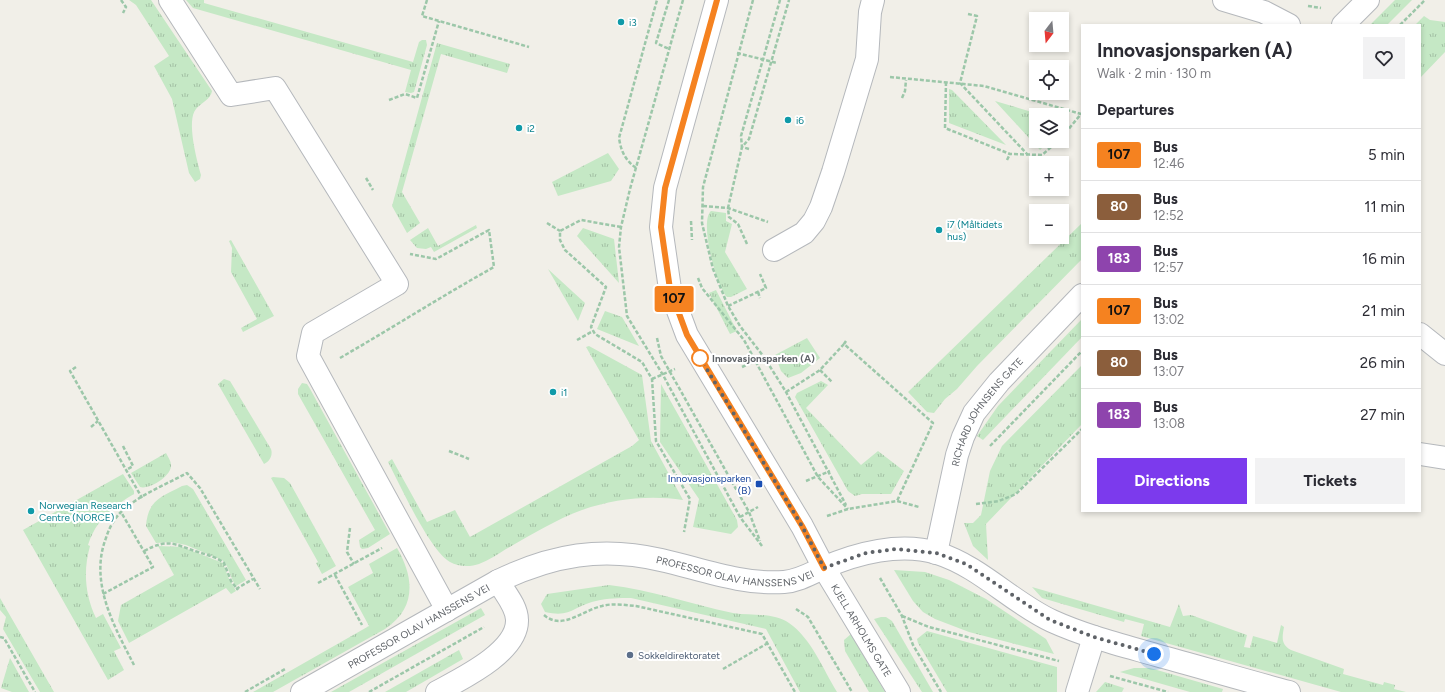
<!DOCTYPE html>
<meta charset="utf-8">
<style>
:root{--surface:#fff;--page:#f2f2f3;--text:#2b2b33;--muted:#7c7c81;--line:#e1e1e2;--accent:#7c3aed}
body{margin:0;font-family:Figtree,sans-serif;background:var(--page);color:var(--text);height:100vh;display:flex;flex-direction:column;font-size:15px;white-space:nowrap}
*{box-sizing:border-box;margin:0}
p{font-size:13px;color:var(--muted)}
.icon{flex:none;width:22px;height:22px;fill:none;stroke:currentColor;stroke-width:2;stroke-linecap:round;stroke-linejoin:round}
.map{position:relative;flex:1;overflow:hidden}
.side{position:absolute;left:1081px;top:24px;width:340px;height:488px;display:flex;flex-direction:column;background:var(--surface);border-radius:0px;box-shadow:0 2px 6px #0003}
.side>*{flex:none}
.badge{padding:0 8px;border-radius:3px;font-size:14px;line-height:26px}
.needle{width:26px;rotate:196deg}
.tools{position:absolute;left:1029px;top:12px;display:grid;gap:8px}
.tools a{display:grid;place-items:center;width:40px;height:40px;border-radius:0px;background:var(--surface);box-shadow:0 2px 6px #0003;font-size:20px}
.you{position:absolute;width:20px;height:20px;margin:-10px;border:3px solid #fff;border-radius:50%;background:#1a73e8;box-shadow:0 0 0 6px #1a73e833}
.map>.badge{position:absolute;translate:-50% -50%;box-shadow:0 0 0 2px #fff}
h2{padding:0 16px;font-size:15px;line-height:36px}
.round{display:grid;place-items:center;flex:none;width:42px;height:42px;border-radius:0px;background:var(--page)}
.overview{display:flex;align-items:center;justify-content:space-between;height:68px;padding:0 16px}
h1{font-size:19px;font-weight:700;line-height:30px}
.button{display:flex;gap:8px;margin-top:auto;padding:8px 16px}
.button a{flex:1;height:46px;border-radius:0px;background:var(--accent);color:#fff;font-size:16px;font-weight:700;line-height:46px;text-align:center}
.button a+a{background:var(--page);color:var(--text)}
ul{padding:0;list-style:none}
li{display:flex;align-items:center;gap:12px;height:52px;padding:0 16px;border-top:1px solid var(--line)}
li div{flex:1}
li b{display:block;font-size:15px}
li em{font-style:normal}
li .badge{min-width:44px;font-weight:700;text-align:center}
.map>svg:first-child{display:block}
</style>
<div class="map">
<svg width="1445" height="692" viewBox="0 0 1445 692">
<defs>
<pattern id="grass-tufts" width="24" height="20" patternUnits="userSpaceOnUse"><rect width="24" height="20" fill="#c5e8c5"/><path d="M3 7l-1-3M5 7V3M7 7l1-3M15 17l-1-3M17 17v-4M19 17l1-3" fill="none" stroke="#a3c0a4"/></pattern>
</defs>
<rect width="100%" height="100%" fill="#f1efe8"/>
<g fill="url(#grass-tufts)">
<path d="M129,0H151L212,91C211,99 201,103 196,109C186,120 197,161 201,175L200,179L195,182L189,173L172,99L154,66L169,56L136,5Z"/>
<polygon points="186,0 204,0 204,3 413,62 419,42 422,40 426,40 427,45 414,92 411,93 405,92 411,70 193,8"/>
<polygon points="1395,0 1412,0 1387,25 1370,25"/>
<polygon points="1424,16 1430,20 1445,22 1445,52 1420,78 1420,25 1415,25"/>
<polygon points="437,43 510,64 507,73 441,54 402,192 420,223 407,233 392,206"/>
<polygon points="949,89 952,90 1006,145 949,123"/>
<polygon points="995,101 1042,115 1036,115 1036,141 1049,141 1040,150"/>
<polygon points="608,153 619,169 611,181 558,196 552,182"/>
<path d="M711,211L726,213V221L732,224L725,252L747,289L731,297H727C716,286 699,221 711,211Z"/>
<polygon points="1082,223 1082,259 977,366 957,389 945,399 934,413 927,412 908,392"/>
<polygon points="476,225 477,228 434,252 431,247 426,249 417,248 410,240 428,228 438,246"/>
<polygon points="583,228 614,239 619,283 577,236"/>
<polygon points="231,240 274,316 243,332 241,328 257,319 231,272 232,248 229,241"/>
<polygon points="548,269 585,303 578,321"/>
<polygon points="716,290 737,331 730,334 709,293"/>
<polygon points="605,311 622,317 639,346 597,329"/>
<polygon points="1082,319 1082,337 983,440 977,436 998,406"/>
<polygon points="807,338 820,358 801,373 788,378 781,371 775,355"/>
<path d="M589,346L642,375L651,441L683,500C648,495 615,499 582,510C555,520 531,535 506,549C498,554 489,560 479,564C471,567 458,567 450,562C430,551 400,485 388,462L392,459L427,522L455,510L470,537L632,446L639,440L586,347Z"/>
<polygon points="1082,365 1082,424 986,524 988,560 973,546 964,523 973,523 981,515 990,471 1002,446"/>
<path d="M224,379L230,381L271,449C273,455 270,461 264,464L218,384Z"/>
<polygon points="821,381 828,385 806,408 861,465 878,451 904,471 891,494 862,494 855,496 848,491 795,397 797,393"/>
<polygon points="302,383 307,384 309,387 390,534 368,548 362,549 360,547 359,540 375,530 298,394 298,389"/>
<polygon points="661,384 737,520 738,527 731,534 693,527 699,499 660,442"/>
<path d="M166,453C168,457 171,461 171,465C172,476 149,490 140,487L131,473Z"/>
<path d="M123,474L134,491V494C112,507 96,520 88,545L90,546C83,571 85,595 96,618L103,614L121,648L114,651L124,670L108,680L23,530Z"/>
<polygon points="273,477 284,478 290,483 336,566 322,574 316,563 318,562 271,478"/>
<path d="M187,485L193,489L246,580L236,586C230,578 229,565 222,560L186,545L171,542L156,543L146,526C148,500 161,497 182,486Z"/>
<polygon points="158,546 182,547 223,563 228,577 236,591 231,594 226,588 129,643 118,621 121,605 174,575"/>
<path d="M397,548C414,577 417,608 385,629L273,692H253L369,626L348,587L373,573L369,564Z"/>
<polygon points="894,570 925,572 949,580 986,599 1046,639 1054,654 969,632 935,619 923,612 913,601"/>
<path d="M609,585C652,590 690,604 733,613C751,616 773,612 789,623C811,638 823,669 837,692H800L766,629L631,598C619,598 608,598 596,601C573,606 572,618 545,612L541,604L547,594Z"/>
<path d="M1032,587L1170,627L1179,604L1183,616L1191,615L1247,635L1244,647L1250,648L1253,636L1277,643L1281,625L1284,627C1282,638 1281,644 1291,650L1344,669L1343,674L1383,685L1384,682L1395,685L1394,689L1406,692H1341L1141,636L1144,624L1125,619L1124,622L1042,598Z"/>
<polygon points="0,598 54,692 40,692 3,629 6,617 0,610"/>
<polygon points="481,608 485,615 349,692 331,692"/>
<polygon points="881,617 886,617 892,621 933,692 922,692 874,619"/>
<polygon points="927,631 1057,667 1057,692 947,692 918,643 917,639"/>
<polygon points="851,634 885,692 869,692 845,651 844,640"/>
<polygon points="459,650 463,659 406,692 385,692"/>
<polygon points="10,658 29,692 12,692 1,688"/>
<polygon points="1134,668 1150,668 1223,689 1222,692 1190,692 1120,672"/>
<polygon points="1105,682 1124,688 1122,692 1096,692"/>
</g>
<g fill="none" stroke-linecap="round" stroke-linejoin="round">
<defs>
<g id="minor">
<polyline points="170,0 231,95 275,88 397,284 313,333 308,356 447,610"/>
<path id="s1" d="M717,0L665,188L661,227L670,289L687,335L802,526L824,568L899,692"/>
<polyline points="1224,0 1264,12 1289,25"/>
<polyline points="1343,25 1368,0"/>
<polyline points="774,250 804,233 814,221 821,207 833,172 867,59 870,12 873,0"/>
<polyline points="1420,334 1445,354"/>
<polyline points="1420,454 1445,458"/>
<path id="s2" d="M936,553L957,455L963,437L974,413L999,382L1082,295"/>
<path id="s3" d="M302,692L498,581C552,555 602,546 661,560C701,569 742,585 784,582C798,581 810,574 823,568C857,553 900,542 937,553C981,567 1011,602 1052,621C1085,636 1121,645 1156,655C1200,667 1244,680 1289,692"/>
<path d="M437,692C461,679 518,652 517,620C517,606 504,592 498,581"/>
<polyline points="1077,692 1094,637"/>
</g>
</defs>
<use href="#minor" stroke="#b5b8bc" stroke-width="24"/>
<g stroke="#9cc7a9" stroke-width="2.5" stroke-dasharray="4 2" stroke-linecap="butt">
<polyline points="121,0 126,7 123,13"/>
<polyline points="427,0 422,16 529,47"/>
<polyline points="669,0 656,43 669,49"/>
<polyline points="683,0 630,189 621,227 619,247 627,316 663,375 740,517 762,546"/>
<polyline points="753,0 703,187 702,223 713,269 728,306 740,326 764,357 786,392 846,505"/>
<polyline points="1308,6 1321,8"/>
<polyline points="968,14 977,16 960,83 1028,155"/>
<polyline points="1400,25 1425,0"/>
<polyline points="737,53 777,63"/>
<polyline points="890,77 984,86 1081,114 1062,137"/>
<polyline points="946,82 945,128 1010,154 1042,155 1058,141"/>
<polyline points="902,98 905,91 906,80"/>
<polyline points="389,100 405,94 417,98 439,21"/>
<polyline points="749,149 742,147 741,136 780,0"/>
<polyline points="1007,160 1010,154"/>
<path d="M636,168C625,160 621,151 619,138L657,0"/>
<polyline points="366,178 373,190"/>
<polyline points="703,206 728,208 768,222"/>
<polyline points="691,221 692,240"/>
<polyline points="547,223 560,231"/>
<polyline points="621,227 581,220 560,231 560,240 565,250 606,287 591,327 595,334 642,362 652,379 656,441 690,499 684,532"/>
<polyline points="747,244 738,224 729,217 728,208 742,147 749,139 789,0"/>
<polyline points="698,278 702,288 744,340 818,477 848,509"/>
<polyline points="758,292 760,298"/>
<polyline points="728,306 766,288 760,274"/>
<polyline points="657,338 661,356 749,512 760,541"/>
<polyline points="577,340 593,331"/>
<polyline points="844,344 846,341"/>
<path d="M340,358C392,328 442,296 494,267L489,230L436,259L410,254"/>
<polyline points="76,367 70,371 142,498"/>
<polyline points="742,367 764,357"/>
<polyline points="820,370 832,382"/>
<polyline points="652,379 675,369"/>
<polyline points="786,392 820,370 844,344 933,423 897,501"/>
<polyline points="91,427 98,421"/>
<polyline points="123,446 133,466 126,470"/>
<polyline points="990,446 1082,351"/>
<polyline points="449,451 469,459"/>
<polyline points="806,481 830,471"/>
<polyline points="976,504 999,501 1016,494 1082,429"/>
<polyline points="827,516 848,509 897,501 919,507"/>
<polyline points="740,517 758,507"/>
<polyline points="350,528 347,552 354,564"/>
<path d="M144,551C169,538 173,544 198,552C207,555 217,557 224,563L231,581L238,590"/>
<polyline points="335,575 362,625"/>
<polyline points="880,578 902,616 913,645 941,692"/>
<polyline points="318,583 382,548"/>
<polyline points="236,589 253,579"/>
<polyline points="103,594 153,567 121,512"/>
<polyline points="796,609 808,617 852,692"/>
<path d="M544,615C562,631 583,610 602,606C612,603 625,605 636,606L762,634L795,692"/>
<polyline points="902,616 929,627 1059,661"/>
<polyline points="0,637 4,638 35,692"/>
<path d="M134,665C114,626 89,582 106,538C109,528 114,519 121,512C139,495 165,485 187,473L200,488L260,589"/>
<polyline points="723,669 768,643"/>
<polyline points="1110,676 1168,692"/>
<polyline points="245,692 285,669"/>
<polyline points="369,692 484,627"/>
</g>
<use href="#minor" stroke="#fff" stroke-width="22"/>
</g>
<g fill="none" stroke-linecap="round" stroke-linejoin="round">
<defs>
<polyline id="line" points="717,0 665,188 661,227 670,289 687,335 802,526 824,568"/>
</defs>
<use href="#line" stroke="#fff" stroke-width="9"/>
<use href="#line" stroke="#f58220" stroke-width="6"/>
<polyline stroke="#5f6368" stroke-width="4" stroke-dasharray="0 7.2" points="700,358 802,526 824,568 866,553 896,549 936,553 966,564 1050,620 1094,637 1154,654"/>
</g>
<g fill="#0f9aa8" stroke="#fff" stroke-width="1.5">
<circle cx="621" cy="22" r="4"/>
<circle cx="788" cy="120" r="4"/>
<circle cx="519" cy="128" r="4"/>
<circle cx="939" cy="230" r="4"/>
<circle cx="553" cy="392" r="4"/>
<circle cx="31" cy="511" r="4"/>
</g>
<circle fill="#fff" stroke="#f58220" stroke-width="2" cx="700" cy="358" r="8"/>
<rect fill="#1a4fb4" stroke="#fff" stroke-width="1.5" x="755" y="480" width="8" height="8" rx="2"/>
<circle fill="#5c6f8a" stroke="#fff" stroke-width="1.5" cx="630" cy="655" r="4"/>
<g text-anchor="middle" dominant-baseline="central" stroke-width="4" stroke-linejoin="round" paint-order="stroke">
<g font-size="10" fill="#0d838f" stroke="#fff" text-anchor="start">
<text x="629" y="22">i3</text>
<text x="796" y="120">i6</text>
<text x="527" y="128">i2</text>
<text x="947" y="224">i7 (Måltidets<tspan x="947" dy="12">hus)</tspan></text>
<text x="561" y="392">i1</text>
<text x="39" y="505">Norwegian Research<tspan x="39" dy="12">Centre (NORCE)</tspan></text>
</g>
<g font-size="10" font-weight="bold" fill="#5f6368" stroke="#fff" text-anchor="start">
<text x="712" y="358">Innovasjonsparken (A)</text>
</g>
<g font-size="10" fill="#5f6368" stroke="#fff">
<text stroke="none"><textPath href="#s2" startOffset="153">RICHARD JOHNSENS GATE</textPath></text>
<text stroke="none"><textPath href="#s3" startOffset="469">PROFESSOR OLAV HANSSENS VEI</textPath></text>
<text stroke="none"><textPath href="#s3" startOffset="134">PROFESSOR OLAV HANSSENS VEI</textPath></text>
<text stroke="none"><textPath href="#s1" startOffset="689">KJELL ARHOLMS GATE</textPath></text>
</g>
<g font-size="10" fill="#164399" stroke="#fff" text-anchor="end">
<text x="751" y="478">Innovasjonsparken<tspan x="751" dy="12">(B)</tspan></text>
</g>
<g font-size="10" fill="#4e5e75" stroke="#fff" text-anchor="start">
<text x="638" y="655">Sokkeldirektoratet</text>
</g>
</g>
</svg>
<div class="tools">
<a><svg class="needle" viewBox="-14 -14 28 28"><path d="M0-13l5 13h-10z" fill="#e53935"/><path d="M0 13l5-13h-10z" fill="#7c7c81"/></svg></a>
<a><svg class="icon" aria-label="locate" viewBox="0 0 24 24"><circle cx="12" cy="12" r="6"/><path d="M12 2v4M12 18v4M2 12h4M18 12h4"/></svg></a>
<a><svg class="icon" aria-label="layers" viewBox="0 0 24 24"><path d="M12 4l9 5-9 5-9-5zM3 14l9 5 9-5"/></svg></a>
<a>+</a>
<a>−</a>
</div>
<div class="you" style="left:1154px;top:654px"></div>
<b class="badge" style="left:674px;top:299px;background:#f58220;color:#111">107</b>
<section class="side">
<div class="overview"><div><h1>Innovasjonsparken (A)</h1><p>Walk · 2 min · 130 m</p></div><a class="round"><svg class="icon" aria-label="heart" viewBox="0 0 24 24"><path d="M12 20l-8-8c-3-5 5-10 8-4 3-6 11-1 8 4z"/></svg></a></div>
<h2>Departures</h2>
<ul>
<li><span class="badge" style="background:#f58220;color:#111">107</span><div><b>Bus</b><p>12:46</p></div><em>5 min</em></li>
<li><span class="badge" style="background:#8b5e3c;color:#fff">80</span><div><b>Bus</b><p>12:52</p></div><em>11 min</em></li>
<li><span class="badge" style="background:#8e44ad;color:#fff">183</span><div><b>Bus</b><p>12:57</p></div><em>16 min</em></li>
<li><span class="badge" style="background:#f58220;color:#111">107</span><div><b>Bus</b><p>13:02</p></div><em>21 min</em></li>
<li><span class="badge" style="background:#8b5e3c;color:#fff">80</span><div><b>Bus</b><p>13:07</p></div><em>26 min</em></li>
<li><span class="badge" style="background:#8e44ad;color:#fff">183</span><div><b>Bus</b><p>13:08</p></div><em>27 min</em></li>
</ul>
<div class="button"><a>Directions</a><a>Tickets</a></div>
</section>
</div>
